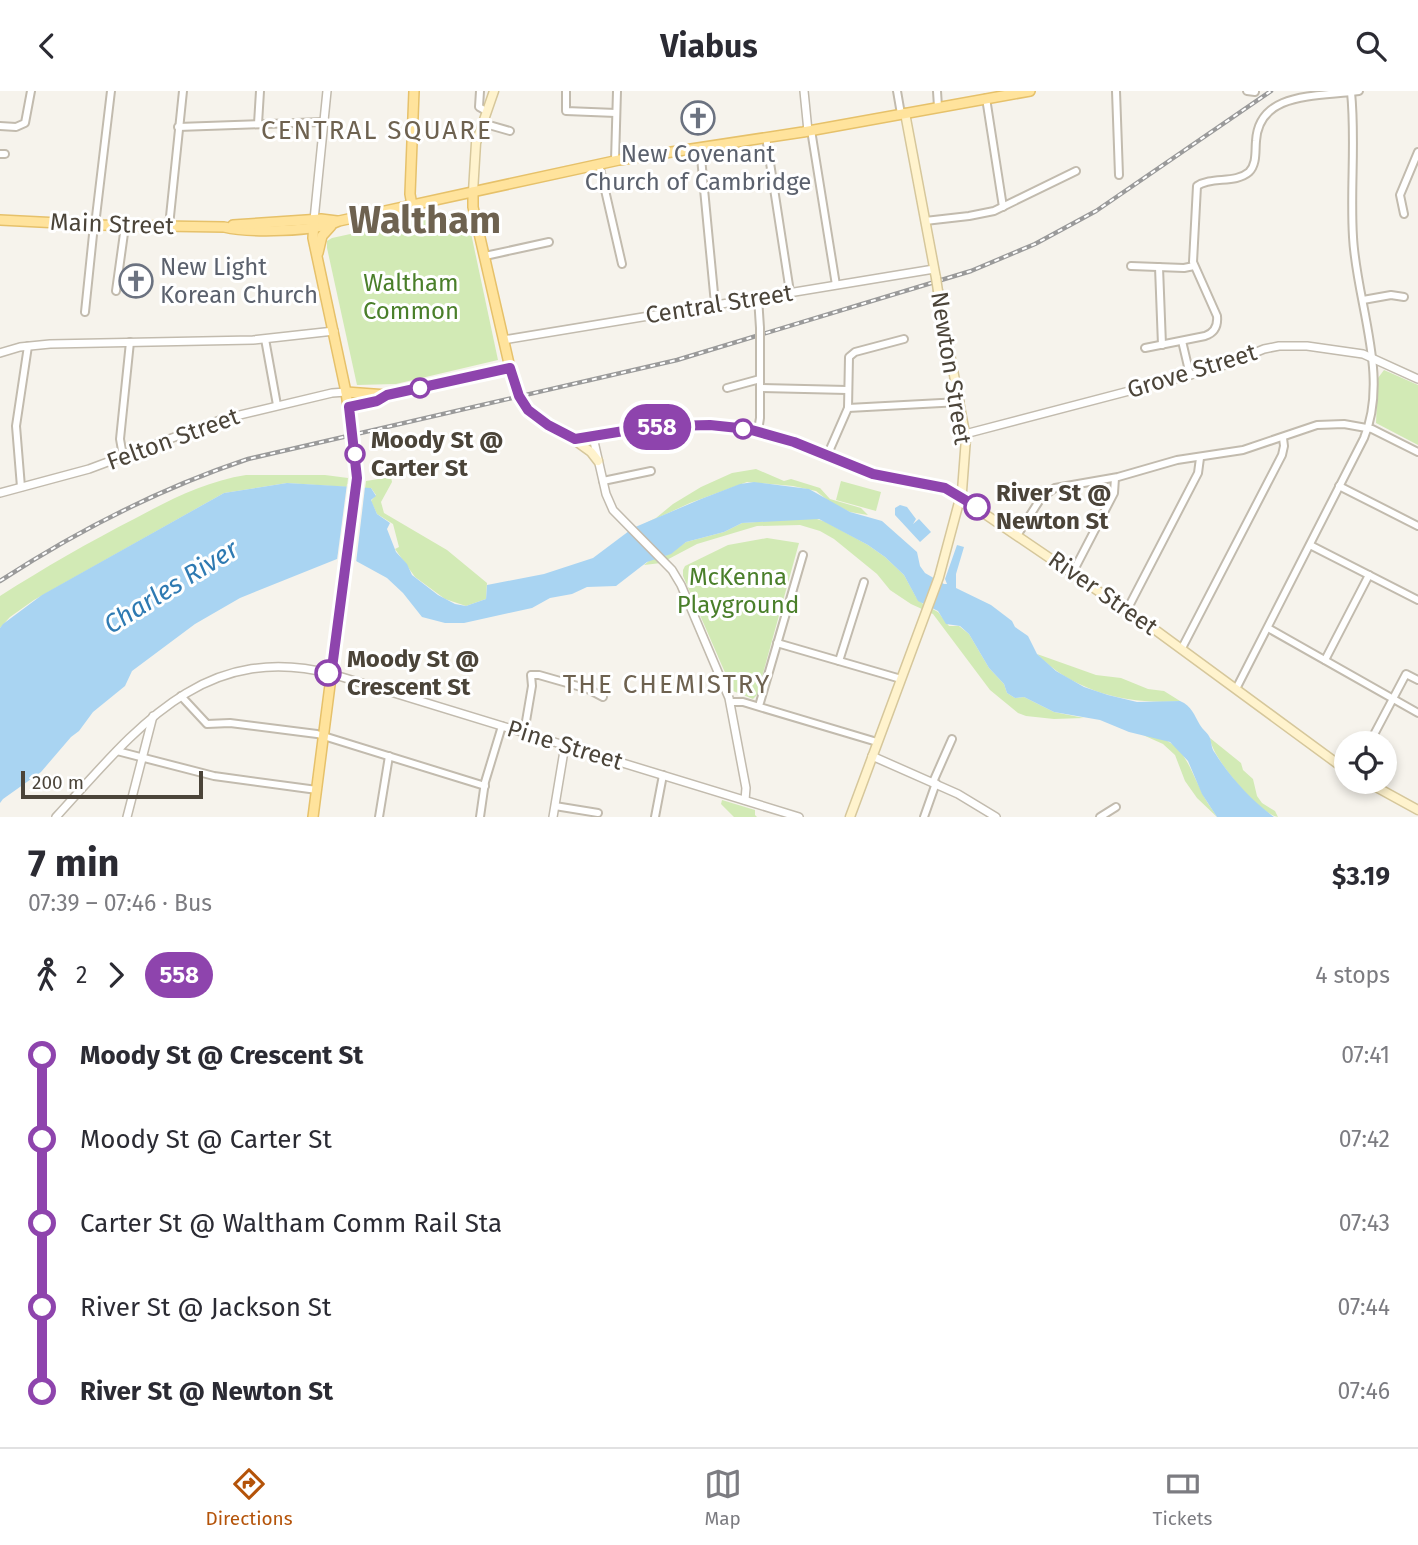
<!DOCTYPE html>
<meta charset="utf-8">
<style>
:root{--surface:#fff;--page:#f7f7f7;--text:#2b2b33;--muted:#7c7c81;--line:#e1e1e2;--accent:#b45309}
body{margin:0;font-family:"Fira Sans",sans-serif;background:var(--page);color:var(--text);height:100vh;display:flex;flex-direction:column;font-size:26px;white-space:nowrap}
*{box-sizing:border-box;margin:0}
p{font-size:23px;color:var(--muted)}
.icon{flex:none;width:38px;height:38px;fill:none;stroke:currentColor;stroke-width:2;stroke-linecap:round;stroke-linejoin:round}
.map{position:relative;height:726px;overflow:hidden}
.drawer{display:flex;flex-direction:column;background:var(--surface);flex:1}
.drawer>*{flex:none}
.badge{padding:0 14px;border-radius:23px;font-size:24px;line-height:46px}
.tools{position:absolute;left:1334px;top:640px;display:grid;gap:14px}
.tools a{display:grid;place-items:center;width:63px;height:63px;border-radius:50%;background:var(--surface);box-shadow:0 4px 10px #0003;font-size:35px}
.scale{position:absolute;left:21px;bottom:18px;width:182px;box-sizing:border-box;padding-left:7px;border:4px solid #4b4439;border-top:0;font-size:19px;line-height:24px;white-space:nowrap;color:#4b4439;-webkit-text-stroke:5px #fff;paint-order:stroke}
.map>.badge{position:absolute;translate:-50% -50%;box-shadow:0 0 0 4px #fff}
.legs{display:flex;align-items:center;gap:10px;height:77px;padding:0 28px;font-size:23px}
.legs p{margin-inline-start:auto}
.head{display:flex;align-items:center;justify-content:space-between;height:119px;padding:0 28px}
h1{font-size:38px;font-weight:700;line-height:52px}
ul{padding:0 28px;list-style:none}
li{display:flex;align-items:center;gap:24px;height:84px;font-size:26px}
li i{display:grid;place-items:center;width:10px;height:100%;margin:0 9px;background:currentColor}
li i::after{content:'';width:18px;height:18px;margin:-9px;border:5px solid;border-radius:50%;background:var(--surface)}
li p{margin-inline-start:auto}
li:first-child i{background:linear-gradient(#0000 50%,currentColor 0)}
li:last-child i{background:linear-gradient(currentColor 50%,#0000 0)}
header{display:flex;justify-content:space-between;align-items:center;height:91px;padding:0 28px;background:var(--surface);font-size:32px;font-weight:700}
.dock{display:flex;justify-content:space-around;align-items:center;height:98px;border-top:2px solid var(--line);background:var(--surface);font-size:19px;color:var(--muted)}
.dock a{display:grid;justify-items:center;gap:4px}
.dock .selected{color:var(--accent)}
.map>svg:first-child{display:block}
</style>
<header><svg class="icon" aria-label="back" viewBox="0 0 24 24"><path d="M15 5l-7 7 7 7"/></svg>Viabus<svg class="icon" aria-label="search" viewBox="0 0 24 24"><circle cx="10" cy="10" r="6"/><path d="M15 15l6 6"/></svg></header>
<div class="map">
<svg width="1418" height="726" viewBox="0 0 1418 726">
<rect width="100%" height="100%" fill="#f6f3ec"/>
<g fill="#d2eab5">
<polygon points="456,120 465,122 468,128 498,269 396,293 357,294 327,157 327,150 332,147"/>
<polygon points="1384,279 1418,294 1418,354 1376,332 1378,287"/>
<polygon points="756,378 784,390 791,388 820,397 830,408 861,417 868,424 850,421 831,412 816,400 793,395 747,391 690,412 640,435 656,427 673,413 701,396 732,382"/>
<path d="M246,384H325L348,387L347,396L287,392L224,402L34,509L10,526L0,537V505C44,477 89,451 136,427C171,408 207,390 246,384Z"/>
<polygon points="391,386 392,391 381,411 384,422 447,459 487,492 486,508 466,515 445,508 415,486 395,458 399,456 393,433 377,423 371,410 376,404 371,397 365,398 366,390"/>
<polygon points="841,390 881,401 876,420 836,409"/>
<polygon points="814,427 826,431 868,454 885,466 904,484 916,506 923,513 938,521 949,535 959,535 969,543 989,577 1004,593 1007,602 1015,607 1024,606 1054,621 1084,627 1054,628 1026,625 1018,622 990,599 933,523 911,513 890,499 877,483 834,448 820,440 800,434 757,435 697,453 661,472 644,474 650,469 665,465 686,451 724,441 742,432"/>
<polygon points="767,447 799,452 757,604 753,608 733,600 683,485 683,479 685,475 728,454"/>
<path d="M1037,563L1096,584L1121,587L1148,598L1164,600L1180,610C1128,614 1074,601 1037,563Z"/>
<path d="M1143,644C1182,647 1185,668 1200,697C1204,708 1211,716 1217,726L1197,707L1185,690L1175,664L1163,653Z"/>
<path d="M1210,647L1241,672L1243,679L1253,688L1257,705L1262,712L1275,720L1278,726C1259,723 1211,666 1210,647Z"/>
<polygon points="722,709 755,719 755,724 757,726 734,726 721,713"/>
</g>
<g fill="#a9d4f2">
<path d="M754,391L809,398L850,421L882,430L917,461L920,475L925,482L944,493H947L945,488L957,454L964,456L956,483V497L991,514L1012,530L1015,536L1028,545L1037,563L1056,580L1084,596L1108,604L1137,611L1180,610C1192,615 1194,624 1200,634C1203,639 1208,642 1210,647C1212,653 1211,657 1215,662C1230,686 1251,709 1274,726H1217L1202,703L1188,670L1170,651L1129,641L1100,629L1054,621L1024,606L1015,607L1007,602L1004,593L989,577L969,543L960,535L946,533L938,520L918,510L904,484L885,466L868,454L819,428L742,432L724,441L686,451L671,463L647,471L616,495L587,496L572,503L550,507L532,517L464,532H445L422,526L403,502L387,487L356,470L337,468L240,507L195,533L132,580L125,595L93,621L79,640L71,646L41,681L3,708L0,712V537L3,533L42,504L224,402L287,392L371,397L376,405L371,409L377,423L390,432L387,438L396,461L407,473L412,484L438,504L455,513L466,515L486,508L487,494L544,483L593,467L633,437L701,408L740,393Z"/>
<polygon points="900,414 907,416 916,428 913,433 919,428 931,441 920,451 895,424 895,417"/>
</g>
<polygon fill="#f6f3ec" points="347,393 365,396 356,472 337,469"/>
<g fill="none" stroke-linecap="round" stroke-linejoin="round">
<defs>
<g id="minor">
<polyline points="480,0 479,16 486,20"/>
<polyline points="566,0 566,20 616,22"/>
<polyline points="897,0 901,23"/>
<polyline points="937,0 938,16"/>
<polyline points="1116,0 1119,84"/>
<polyline points="1247,0 1255,1"/>
<polyline points="986,7 1003,116"/>
<polyline points="482,32 510,40"/>
<polyline points="258,33 260,0"/>
<polyline points="0,35 16,36 25,32 31,0"/>
<polyline points="178,36 323,31"/>
<polyline points="811,39 836,194"/>
<polyline points="766,46 790,201"/>
<polyline points="700,56 715,213"/>
<polyline points="0,63 5,63"/>
<polyline points="615,70 617,0"/>
<polyline points="599,73 622,173"/>
<polyline points="1404,123 1400,104 1418,61"/>
<polyline points="925,130 969,125 994,120 1076,80"/>
<polyline points="95,134 111,0"/>
<polyline points="169,135 183,0"/>
<polyline points="485,165 549,151"/>
<polyline points="1131,175 1184,177 1194,175"/>
<polyline points="1159,176 1162,254"/>
<polyline points="116,200 125,135"/>
<polyline points="758,206 760,237"/>
<polyline points="1363,209 1391,204 1404,206"/>
<polyline points="85,221 94,134"/>
<polyline points="265,248 277,314"/>
<polyline points="1182,250 1190,284"/>
<path d="M1145,257L1205,245C1214,242 1218,235 1217,225L1193,171L1197,95C1212,85 1235,93 1249,81C1257,73 1255,60 1256,50C1259,0 1317,6 1359,0"/>
<polyline points="727,297 760,288"/>
<polyline points="760,297 847,299"/>
<polyline points="848,317 960,311"/>
<polyline points="758,340 760,327 760,254"/>
<polyline points="123,365 120,348 130,251"/>
<polyline points="827,365 848,317 849,266 855,261 904,248"/>
<polyline points="603,390 651,380"/>
<polyline points="1339,395 1418,435"/>
<polyline points="21,396 16,335 28,255"/>
<polyline points="1018,443 1041,407 1055,397 1118,386 1177,369 1243,359 1317,334 1344,333 1372,338 1418,361"/>
<polyline points="1310,454 1418,509"/>
<polyline points="1073,481 1114,402 1115,387"/>
<polyline points="1127,519 1198,382 1200,367"/>
<polyline points="1268,537 1418,622"/>
<polyline points="777,552 901,588"/>
<polyline points="1182,557 1282,364 1284,355 1283,347"/>
<polyline points="1325,569 1369,484"/>
<polyline points="839,570 864,491"/>
<path d="M1236,598L1364,347C1390,285 1356,210 1353,146C1350,98 1356,49 1351,1"/>
<polyline points="181,605 207,633 230,632 317,643 485,695"/>
<polyline points="730,611 743,611 877,651"/>
<polyline points="759,615 803,464"/>
<polyline points="524,642 532,595 531,584 539,584 588,598 603,606"/>
<polyline points="1369,653 1406,583 1418,589"/>
<polyline points="117,660 214,685 317,699"/>
<polyline points="933,691 952,648"/>
<polyline points="555,715 598,722"/>
<polyline points="379,726 389,665"/>
<polyline points="480,726 485,691 502,635"/>
<polyline points="655,726 663,684"/>
<polyline points="924,726 936,692"/>
<polyline points="1100,726 1116,716"/>
</g>
<g id="tertiary">
<polyline points="804,0 808,40"/>
<polyline points="314,129 327,0"/>
<polyline points="503,249 934,178"/>
<polyline points="0,262 20,256 50,253 253,249 334,240"/>
<polyline points="965,343 1217,277 1264,258 1279,255 1307,255 1363,263 1418,288"/>
<polyline points="593,346 606,403 613,419 672,479 681,494 729,607 746,697 745,709"/>
<polyline points="0,402 89,378 223,328 332,302 346,301"/>
<polyline points="872,665 958,703 996,726"/>
<path d="M56,726C134,641 201,549 332,583L799,726"/>
<polyline points="127,726 153,625"/>
<polyline points="553,726 565,654"/>
</g>
<g id="secondary">
<polyline points="905,22 936,187"/>
<polyline points="473,101 476,52 494,0"/>
<polyline points="510,277 519,305 528,319 545,332 575,348 633,338 671,335 710,334 738,337 791,349 873,383 922,391 951,400 1154,538 1346,679"/>
<polyline points="573,348 591,361 598,370"/>
<polyline points="1367,691 1418,719"/>
<polyline points="850,726 939,486 962,400 966,347 938,200"/>
</g>
<g id="primary">
<polyline points="412,114 410,103 414,0"/>
<path d="M0,129L99,134L224,136C250,142 315,141 339,130L619,69L803,41L1030,0"/>
<polyline points="233,134 321,128 337,130"/>
<polyline points="318,162 322,145 331,135"/>
<polyline points="346,301 387,304 510,277 473,116 473,101"/>
<polyline points="349,316 377,310 387,304"/>
<polyline points="313,726 357,384 346,301 313,147 314,129"/>
</g>
</defs>
<use href="#minor" stroke="#c2bbae" stroke-width="10"/>
<use href="#tertiary" stroke="#c2bbae" stroke-width="10"/>
<use href="#secondary" stroke="#d6c79b" stroke-width="11"/>
<use href="#primary" stroke="#e6c16a" stroke-width="12"/>
<use href="#minor" stroke="#fff" stroke-width="6"/>
<use href="#tertiary" stroke="#fff" stroke-width="7"/>
<use href="#secondary" stroke="#fff3cd" stroke-width="8"/>
<use href="#primary" stroke="#ffe39c" stroke-width="9"/>
<defs>
<path id="rail" d="M0,490C77,440 161,397 248,368L677,269L971,180L1035,153L1096,120L1271,0"/>
</defs>
<use href="#rail" stroke="#9a9a9a" stroke-width="4.5"/>
<use href="#rail" stroke="#fff" stroke-width="2" stroke-dasharray="5" stroke-linecap="butt"/>
<defs>
<polyline id="minor-bridge" points="760,237 760,254"/>
<polyline id="secondary-bridge" points="936,187 938,200"/>
</defs>
<use href="#minor-bridge" stroke="#c2bbae" stroke-width="10" stroke-linecap="butt"/>
<use href="#secondary-bridge" stroke="#d6c79b" stroke-width="11" stroke-linecap="butt"/>
<use href="#minor-bridge" stroke="#fff" stroke-width="6"/>
<use href="#secondary-bridge" stroke="#fff3cd" stroke-width="8"/>
</g>
<g fill="none" stroke-linecap="round" stroke-linejoin="round">
<defs>
<polyline id="line-1" points="328,582 331,583 332,577 357,387 349,316 377,310 387,304 510,277 519,305 528,319 548,334 575,348 636,338 671,335 710,334 748,338 794,351 873,383 945,397 977,416"/>
</defs>
<use href="#line-1" stroke="#fff" stroke-width="16"/>
<use href="#line-1" stroke="#8e44ad" stroke-width="10"/>
</g>
<defs>
<symbol id="church-ring" viewBox="-11 -11 22 22"><circle r="9.5" fill="#fff" stroke="#6b7280" stroke-width="1.5"/><path d="M-1.2-6h2.4v3.5h3.3v2.4h-3.3V6h-2.4V-.1h-3.3v-2.4h3.3Z" fill="#6b7280"/></symbol>
</defs>
<g fill-rule="evenodd">
<use href="#church-ring" x="679" y="8" width="38" height="38"/>
<use href="#church-ring" x="117" y="171" width="38" height="38"/>
</g>
<g fill="#fff" stroke="#8e44ad" stroke-width="3.5">
<circle cx="420" cy="297" r="9"/>
<circle cx="743" cy="338" r="9"/>
<circle cx="355" cy="363" r="9"/>
<circle cx="977" cy="416" r="12"/>
<circle cx="328" cy="582" r="12"/>
</g>
<g text-anchor="middle" dominant-baseline="central" stroke-width="6" stroke-linejoin="round" paint-order="stroke">
<g font-size="24" fill="#5b616d" stroke="#fff">
<text x="698" y="63">New Covenant<tspan x="698" dy="28">Church of Cambridge</tspan></text>
<text x="160" y="176" text-anchor="start">New Light<tspan x="160" dy="28">Korean Church</tspan></text>
</g>
<g font-size="24" fill="#4b4439" stroke="#fff">
<text transform="translate(112 133) rotate(2)">Main Street</text>
<text transform="translate(719 213) rotate(-9)">Central Street</text>
<text transform="translate(951 277) rotate(81)">Newton Street</text>
<text transform="translate(1192 280) rotate(-17)">Grove Street</text>
<text transform="translate(173 348) rotate(-20)">Felton Street</text>
<text transform="translate(1103 502) rotate(35)">River Street</text>
<text transform="translate(565 654) rotate(17)">Pine Street</text>
</g>
<g font-size="24" fill="#4a7f2a" stroke="#fff">
<text x="411" y="192">Waltham<tspan x="411" dy="28">Common</tspan></text>
<text x="738" y="486">McKenna<tspan x="738" dy="28">Playground</tspan></text>
</g>
<g font-size="24" font-weight="bold" fill="#4b4439" stroke="#fff" text-anchor="start">
<text x="371" y="349">Moody St @<tspan x="371" dy="28">Carter St</tspan></text>
<text x="996" y="402">River St @<tspan x="996" dy="28">Newton St</tspan></text>
<text x="347" y="568">Moody St @<tspan x="347" dy="28">Crescent St</tspan></text>
</g>
<g font-size="26" letter-spacing="2" fill="#6e6250" stroke="#fff">
<text x="377" y="39">CENTRAL SQUARE</text>
<text x="667" y="593">THE CHEMISTRY</text>
</g>
<g font-size="26" font-style="italic" fill="#2e7ab2" stroke="#fff">
<text transform="translate(171 496) rotate(-32)">Charles River</text>
</g>
<g font-size="38" font-weight="bold" fill="#6e6250" stroke="#fff">
<text x="425" y="129">Waltham</text>
</g>
</g>
</svg>
<div class="tools">
<a><svg class="icon" aria-label="locate" viewBox="0 0 24 24"><circle cx="12" cy="12" r="6"/><path d="M12 2v4M12 18v4M2 12h4M18 12h4"/></svg></a>
</div>
<div class="scale">200 m</div>
<b class="badge" style="left:657px;top:336px;background:#8e44ad;color:#fff">558</b>
</div>
<section class="drawer">
<div class="head"><div><h1>7 min</h1><p>07:39 – 07:46 · Bus</p></div><b>$3.19</b></div>
<div class="legs"><svg class="icon" aria-label="walk" viewBox="0 0 24 24"><circle cx="13" cy="4" r="2"/><path d="M13 8l-2 6 4 7M11 14l-3 7M7 12l3-4h3l4 4"/></svg>2<svg class="icon" aria-label="forward" viewBox="0 0 24 24"><path d="M9 5l7 7-7 7"/></svg><b class="badge" style="background:#8e44ad;color:#fff">558</b><p>4 stops</p></div>
<ul>
<li><i style="color:#8e44ad"></i><b>Moody St @ Crescent St</b><p>07:41</p></li>
<li><i style="color:#8e44ad"></i><span>Moody St @ Carter St</span><p>07:42</p></li>
<li><i style="color:#8e44ad"></i><span>Carter St @ Waltham Comm Rail Sta</span><p>07:43</p></li>
<li><i style="color:#8e44ad"></i><span>River St @ Jackson St</span><p>07:44</p></li>
<li><i style="color:#8e44ad"></i><b>River St @ Newton St</b><p>07:46</p></li>
</ul>
</section>
<nav class="dock">
<a class="selected"><svg class="icon" aria-label="directions" viewBox="0 0 24 24"><path d="M12 3l9 9-9 9-9-9zM9 14v-3h6M13 9l2 2-2 2"/></svg>Directions</a>
<a><svg class="icon" aria-label="map" viewBox="0 0 24 24"><path d="M3 6l6-2 6 2 6-2v14l-6 2-6-2-6 2zM9 4v14M15 6v14"/></svg>Map</a>
<a><svg class="icon" aria-label="tickets" viewBox="0 0 24 24"><path d="M3 7h18v10H3zM15 7v10"/></svg>Tickets</a>
</nav>
